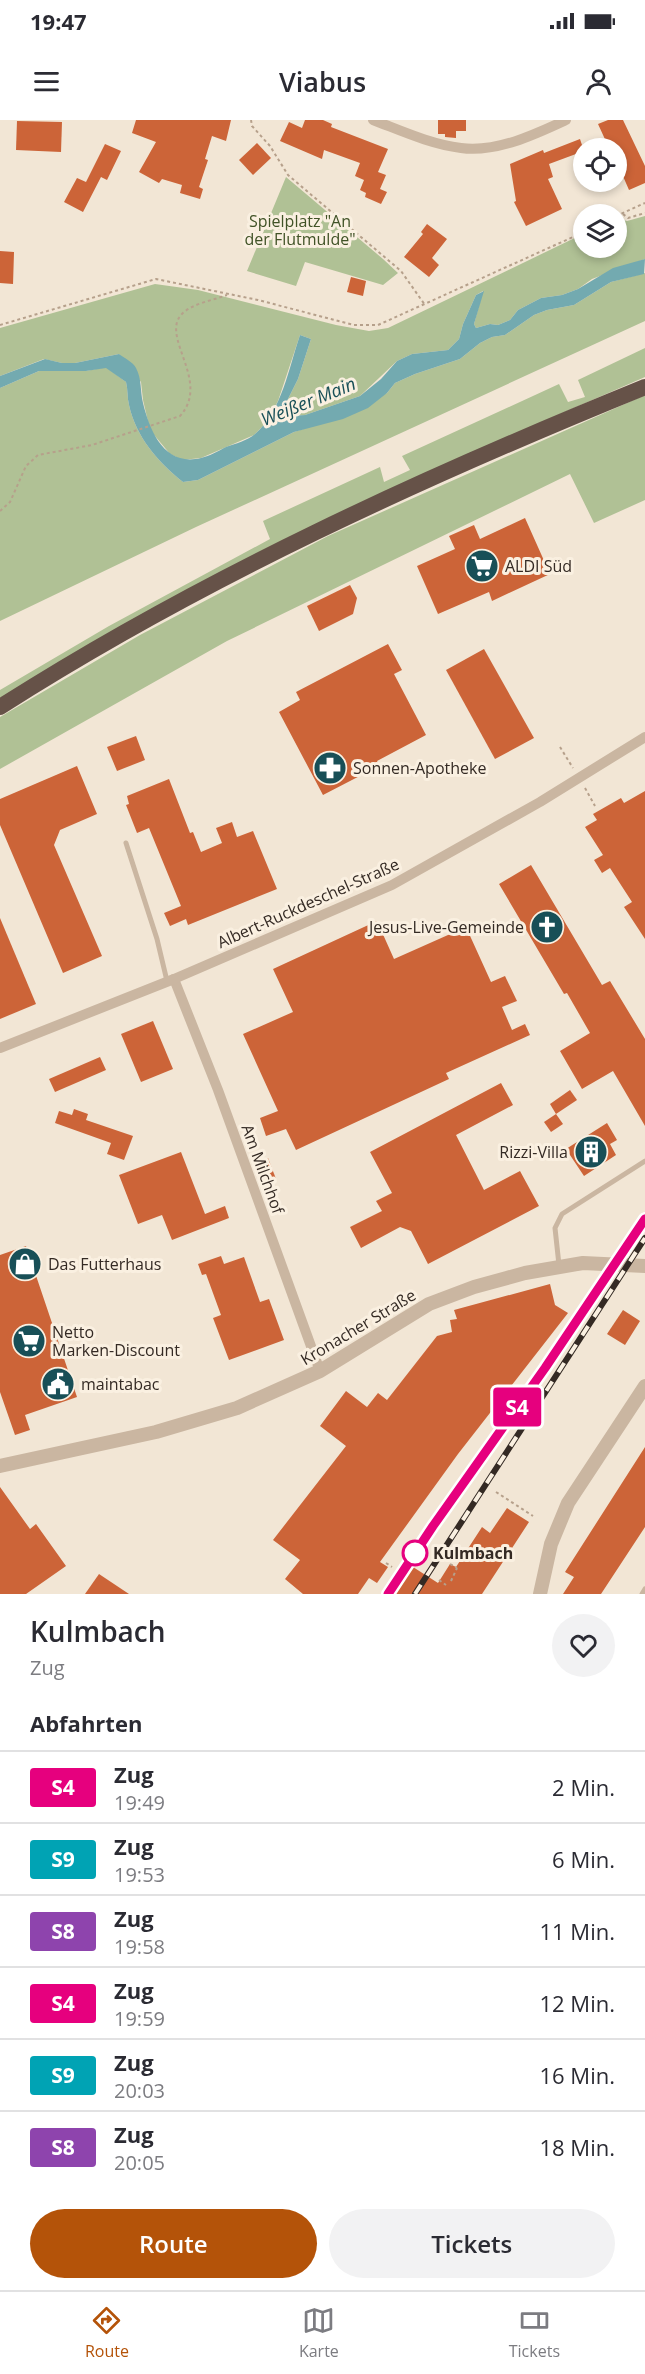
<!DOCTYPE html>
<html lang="de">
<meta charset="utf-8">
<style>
:root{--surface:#fff;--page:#f2f2f3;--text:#2b2b33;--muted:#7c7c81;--line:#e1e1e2;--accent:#b45309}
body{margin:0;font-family:"Open Sans",sans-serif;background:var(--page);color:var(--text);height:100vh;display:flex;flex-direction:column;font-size:22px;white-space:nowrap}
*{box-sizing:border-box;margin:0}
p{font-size:20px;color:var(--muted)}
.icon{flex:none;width:33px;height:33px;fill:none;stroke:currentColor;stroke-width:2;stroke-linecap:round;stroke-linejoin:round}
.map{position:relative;height:1474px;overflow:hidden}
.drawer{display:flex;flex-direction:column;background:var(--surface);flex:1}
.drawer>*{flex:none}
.badge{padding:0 12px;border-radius:4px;font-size:21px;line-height:39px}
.tools{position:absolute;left:573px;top:18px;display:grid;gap:12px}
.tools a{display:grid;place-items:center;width:54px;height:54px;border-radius:50%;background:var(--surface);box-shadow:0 3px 9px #0003;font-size:30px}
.map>.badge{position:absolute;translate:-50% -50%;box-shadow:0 0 0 3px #fff}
h2{padding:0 30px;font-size:22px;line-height:54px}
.round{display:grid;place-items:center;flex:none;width:63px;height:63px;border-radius:32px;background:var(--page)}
.overview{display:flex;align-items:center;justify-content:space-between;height:102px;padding:0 30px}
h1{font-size:28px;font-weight:600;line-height:45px}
.action{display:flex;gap:12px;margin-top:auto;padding:12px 30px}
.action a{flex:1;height:69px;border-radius:36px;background:var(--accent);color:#fff;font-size:24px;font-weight:600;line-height:69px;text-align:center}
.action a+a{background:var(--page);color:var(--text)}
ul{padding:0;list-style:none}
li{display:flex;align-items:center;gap:18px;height:72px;padding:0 30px;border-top:2px solid var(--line)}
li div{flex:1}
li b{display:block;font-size:22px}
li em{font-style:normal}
li .badge{min-width:66px;font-weight:700;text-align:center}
.status{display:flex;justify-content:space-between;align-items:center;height:42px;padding:0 30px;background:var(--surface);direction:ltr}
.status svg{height:16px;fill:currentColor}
header{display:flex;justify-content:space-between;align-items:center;height:78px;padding:0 30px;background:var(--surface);font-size:27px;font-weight:600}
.dock{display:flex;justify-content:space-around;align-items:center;height:84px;border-top:2px solid var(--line);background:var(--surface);font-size:16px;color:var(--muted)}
.dock a{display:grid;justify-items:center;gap:3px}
.dock .on{color:var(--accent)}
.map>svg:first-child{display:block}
</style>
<div class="status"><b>19:47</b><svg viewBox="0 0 49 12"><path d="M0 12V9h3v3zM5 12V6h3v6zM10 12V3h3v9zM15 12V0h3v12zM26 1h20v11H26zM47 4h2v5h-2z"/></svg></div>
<header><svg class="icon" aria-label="menu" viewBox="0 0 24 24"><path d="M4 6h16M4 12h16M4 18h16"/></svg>Viabus<svg class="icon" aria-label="person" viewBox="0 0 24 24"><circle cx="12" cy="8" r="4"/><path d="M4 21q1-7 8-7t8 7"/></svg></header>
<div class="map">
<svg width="645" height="1474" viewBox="0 0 645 1474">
<rect width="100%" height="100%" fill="#f2e6d5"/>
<g fill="#b0c195">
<polygon points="286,57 383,139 398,153 383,165 305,142 296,166 247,151"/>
<polygon points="645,96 645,139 592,159 578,169 562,175 541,178 518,190 510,200 498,205 490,204 476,208 474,204 483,171 476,175 463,204 459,219 448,230 412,234 397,241 360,276 305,295 289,296 284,290 287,281 298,259 311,219 300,215 278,281 267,302 254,315 201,338 182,340 170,334 150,310 143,280 141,262 119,234 75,243 62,243 44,239 0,256 0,208 155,164 198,170 336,205 369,211 388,208 583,114 584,128 616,128 617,98 627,101"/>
<path d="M645,153V201L196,407L0,501V268L39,251H86L106,247L126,262C128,270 127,277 129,285C136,317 158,342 183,362L198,360L294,312L315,305L387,273L395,263L415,254L460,239L480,223L492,217L505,215L534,195L547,190L574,185L611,162Z"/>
<polygon points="645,228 645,257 480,329 0,578 0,570 109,506 270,419 263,401 380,347 384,362 410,350 402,336 559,264 568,282 585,277 578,260"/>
<polygon points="645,275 645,380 594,403 570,354 227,521 0,649 0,597 140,515 328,416"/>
</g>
<path fill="#73aab0" d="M645,139L644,154L611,162L574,185L547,190L534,195L505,215L492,217L480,223L460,239L415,254L395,263L387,273L368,288L343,299L294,312L198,360L183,362C158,342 136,317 129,285C127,277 128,270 126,262L106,248L86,251H39L0,268V256L45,239L62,243H75L119,234C124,238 133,242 136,248C142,259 140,271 143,283C150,312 165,347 201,338C210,336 218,331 226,327C235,324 248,320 255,314C282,291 289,247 300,215L311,219L298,259L287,281L285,290L289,296L305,295L360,276L381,259L397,241L412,234L448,230L459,219L463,204L476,175L484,171L474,204L476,208L490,204L498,205L510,200L518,190L541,178L562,175L578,169L613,148Z"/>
<g fill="#cc6438">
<polygon points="136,0 231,0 226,21 212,16 205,39 208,40 199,67 203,69 200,79 180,73 182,65 162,59 159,63 139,52 156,22 132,13"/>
<polygon points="305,0 323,0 332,4 331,7 388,29 378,52 386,55 380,69 387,72 381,84 365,77 366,73 360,70 364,60 355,56 360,43 324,30 322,39 280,21 289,2 302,8"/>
<polygon points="438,0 466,0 466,11 456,11 456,18 445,17 445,14 438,14"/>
<polygon points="608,0 623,0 645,46 645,63 629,70 616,40 616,28 609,28 598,4"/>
<polygon points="17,1 62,2 61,32 16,30"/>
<polygon points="580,19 584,31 549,44 553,57 548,59 562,89 526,106 514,82 516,81 510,44 543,30 544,33"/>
<polygon points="257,23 271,38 253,55 239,40"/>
<polygon points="105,24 121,31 107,60 101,57 83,92 64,82 77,58 86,62"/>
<polygon points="427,104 447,119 432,138 439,145 429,157 404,137 423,114 421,112"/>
<polygon points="0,131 14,132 13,164 0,163"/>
<polygon points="351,157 366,161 363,176 347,172"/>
<polygon points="525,398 550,454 492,481 489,472 438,494 417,446 455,429 449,416 474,405 480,419"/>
<polygon points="350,465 357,478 353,494 319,511 307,486"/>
<polygon points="388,524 402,550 394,554 426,615 377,641 379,646 323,675 279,592 300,580 296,572"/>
<polygon points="484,529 534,618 495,639 446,550"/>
<polygon points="136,616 145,640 117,651 107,627"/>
<polygon points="77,646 97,694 60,710 54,725 102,836 63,853 0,705 0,679"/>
<polygon points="169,659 190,713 193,712 201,732 222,723 216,708 232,702 237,717 253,711 277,769 188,805 186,799 170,806 164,793 181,786 149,708 137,713 126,685 129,684 127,676"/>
<polygon points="645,671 645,819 624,787 632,782 610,748 602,753 594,740 603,735 585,707 597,700 593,694 621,678 624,683"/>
<polygon points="531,745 602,865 610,861 645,919 645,1006 613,951 582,969 560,931 590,913 567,873 564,874 499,764"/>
<polygon points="0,798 36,884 0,899"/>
<polygon points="377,801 394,839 466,807 491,862 505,856 517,881 502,887 512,910 525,904 530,915 446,953 449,959 296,1030 286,1009 266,1016 260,998 278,991 243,914 293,892 273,849"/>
<polygon points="153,901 173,949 141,962 121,914"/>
<polygon points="100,937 106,950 55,972 49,959"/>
<polygon points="501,963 513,985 456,1015 484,1070 520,1051 539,1086 428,1144 411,1111 400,1107 361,1128 350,1107 382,1091 376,1081 392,1073 370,1032"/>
<polygon points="570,970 577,980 556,994 550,984"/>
<polygon points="74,989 88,994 86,1000 133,1016 124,1040 107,1034 111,1023 55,1003 59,991 72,995"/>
<polygon points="556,994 563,1004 551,1012 544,1002"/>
<polygon points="607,1003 617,1020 610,1024 616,1035 584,1056 566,1029"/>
<polygon points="181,1032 205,1094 225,1086 229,1098 172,1120 162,1095 138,1104 119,1055"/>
<polygon points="268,1038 276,1059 266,1063 258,1042"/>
<polygon points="26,1126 77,1277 25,1295 30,1310 15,1315 0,1272 0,1135"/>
<polygon points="221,1136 224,1144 244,1137 260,1182 269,1179 284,1220 229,1240 213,1198 221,1195 206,1154 202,1155 198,1144"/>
<polygon points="550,1164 555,1185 568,1193 458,1334 380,1442 388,1447 377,1463 369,1458 358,1474 303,1474 285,1459 300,1440 273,1420 346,1326 320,1306 346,1271 367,1287 378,1273 387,1280 437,1216 452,1212 450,1200 457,1199 454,1190"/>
<polygon points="623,1190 640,1201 625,1225 607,1214"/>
<polygon points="645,1327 645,1407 601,1474 563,1474 574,1457 565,1452"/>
<polygon points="0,1367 30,1409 36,1404 66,1446 26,1474 0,1474"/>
<polygon points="507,1388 529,1402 482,1474 395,1474 413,1447 438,1463 450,1444 456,1447 482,1407 490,1413"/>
<polygon points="99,1454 129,1474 85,1474"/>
</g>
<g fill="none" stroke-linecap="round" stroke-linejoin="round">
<g stroke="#b6a08b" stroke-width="2" stroke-dasharray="3 3" stroke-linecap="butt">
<polyline points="251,0 252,6 270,26 288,55 401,151 425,185"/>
<polyline points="623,94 628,98 645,93"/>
<polyline points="616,96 645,83"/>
<polyline points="0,205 156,159 258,180 354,205 378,205 584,112"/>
<path d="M0,391L10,382L26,346L38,335L92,325L180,296C211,262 161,218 181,195C190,184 214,180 227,175"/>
<polyline points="560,627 573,648"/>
<polyline points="585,668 595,686"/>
<polyline points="496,1372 533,1396"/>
<polyline points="386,1443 392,1447"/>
<polyline points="450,1444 457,1448"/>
<polyline points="439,1460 446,1465"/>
<polyline points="451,1461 457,1448"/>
</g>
<g stroke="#cab6a1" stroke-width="5">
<polyline points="126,723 157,819 167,861"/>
<polyline points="559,1145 555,1108 562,1094 645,1041"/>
<polyline points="642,1474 645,1469"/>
</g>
<g stroke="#cab6a1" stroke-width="10">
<path d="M373,0C402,11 430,24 461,28C496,33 536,14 566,0"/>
<polyline points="174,859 218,970 320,1251"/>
<polyline points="0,928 174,859 392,765 540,682 645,617"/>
</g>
<g stroke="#cab6a1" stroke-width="14">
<polyline points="0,1346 156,1312 237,1288 320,1251 429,1184 474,1167 525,1153 583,1143 645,1146"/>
<polyline points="540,1474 551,1424 568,1383 645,1266"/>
</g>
<path stroke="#665248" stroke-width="16" d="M0,587C202,458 424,357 645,267"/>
<defs>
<g id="rail">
<polyline points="388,1474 645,1099"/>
<polyline points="415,1474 645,1118"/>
</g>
</defs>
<use href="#rail" stroke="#342a24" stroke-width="6"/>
<use href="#rail" stroke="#faf0e1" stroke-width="4" stroke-dasharray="11" stroke-linecap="butt"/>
</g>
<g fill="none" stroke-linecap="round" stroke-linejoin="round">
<defs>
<polyline id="line" points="388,1474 433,1406 545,1248 645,1099"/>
</defs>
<use href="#line" stroke="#fff" stroke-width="14"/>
<use href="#line" stroke="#e6007e" stroke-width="9"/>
</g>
<defs>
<symbol id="supermarket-disc" viewBox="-11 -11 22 22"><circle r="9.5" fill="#184f57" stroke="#faf0e1"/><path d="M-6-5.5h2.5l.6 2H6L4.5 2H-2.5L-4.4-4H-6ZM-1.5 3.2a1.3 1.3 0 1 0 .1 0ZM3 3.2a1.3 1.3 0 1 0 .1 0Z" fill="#fff"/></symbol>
<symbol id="pharmacy-disc" viewBox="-11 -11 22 22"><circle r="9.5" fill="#184f57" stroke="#faf0e1"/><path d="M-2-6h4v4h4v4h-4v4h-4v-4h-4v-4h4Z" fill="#fff"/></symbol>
<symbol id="church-disc" viewBox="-11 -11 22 22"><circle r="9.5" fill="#184f57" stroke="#faf0e1"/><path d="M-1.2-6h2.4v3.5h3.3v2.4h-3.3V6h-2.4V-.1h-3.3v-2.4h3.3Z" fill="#fff"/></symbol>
<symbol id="building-disc" viewBox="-11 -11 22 22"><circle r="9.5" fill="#184f57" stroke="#faf0e1"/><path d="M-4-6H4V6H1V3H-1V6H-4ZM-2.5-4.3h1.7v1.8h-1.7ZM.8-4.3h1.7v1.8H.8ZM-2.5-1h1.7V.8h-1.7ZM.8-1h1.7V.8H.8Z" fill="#fff"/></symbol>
<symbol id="shop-disc" viewBox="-11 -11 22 22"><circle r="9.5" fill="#184f57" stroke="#faf0e1"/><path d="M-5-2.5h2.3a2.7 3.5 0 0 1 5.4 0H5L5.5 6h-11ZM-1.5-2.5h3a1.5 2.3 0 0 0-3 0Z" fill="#fff"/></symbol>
<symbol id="civic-disc" viewBox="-11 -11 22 22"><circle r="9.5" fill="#184f57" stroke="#faf0e1"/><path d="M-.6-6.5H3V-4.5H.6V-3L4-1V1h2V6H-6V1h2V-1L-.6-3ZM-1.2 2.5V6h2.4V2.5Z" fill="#fff"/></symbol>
</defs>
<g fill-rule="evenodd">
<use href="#supermarket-disc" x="463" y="427" width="38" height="38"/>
<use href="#pharmacy-disc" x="311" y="629" width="38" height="38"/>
<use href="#church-disc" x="528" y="788" width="38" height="38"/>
<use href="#building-disc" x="572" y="1013" width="38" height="38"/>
<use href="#shop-disc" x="6" y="1125" width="38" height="38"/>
<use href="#supermarket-disc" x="10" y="1202" width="38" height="38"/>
<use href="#civic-disc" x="39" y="1245" width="38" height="38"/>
</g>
<circle fill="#fff" stroke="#e6007e" stroke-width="3" cx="415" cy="1433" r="12"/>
<g text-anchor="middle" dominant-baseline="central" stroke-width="6" stroke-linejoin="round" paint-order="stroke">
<g font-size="16" fill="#415327" stroke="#faf0e1">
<text x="300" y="101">Spielplatz "An<tspan x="300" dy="18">der Flutmulde"</tspan></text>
</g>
<g font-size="16" fill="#342a24" stroke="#faf0e1" text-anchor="start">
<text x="505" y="446">ALDI Süd</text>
<text x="353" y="648">Sonnen-Apotheke</text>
<text x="524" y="807" text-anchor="end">Jesus-Live-Gemeinde</text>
<text x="568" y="1032" text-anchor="end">Rizzi-Villa</text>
<text x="48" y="1144">Das Futterhaus</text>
<text x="52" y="1212">Netto<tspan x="52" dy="18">Marken-Discount</tspan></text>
<text x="81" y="1264">maintabac</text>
</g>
<g font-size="16" fill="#342a24" stroke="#faf0e1">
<text transform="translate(308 783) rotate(-24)">Albert-Ruckdeschel-Straße</text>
<text transform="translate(263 1049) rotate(70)">Am Milchhof</text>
<text transform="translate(358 1207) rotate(-31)">Kronacher Straße</text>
</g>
<g font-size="16" font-weight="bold" fill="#342a24" stroke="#faf0e1" text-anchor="start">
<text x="433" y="1433">Kulmbach</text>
</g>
<g font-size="18" font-style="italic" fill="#184f57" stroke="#faf0e1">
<text transform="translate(308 281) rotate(-22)">Weißer Main</text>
</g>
</g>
</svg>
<div class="tools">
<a><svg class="icon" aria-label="locate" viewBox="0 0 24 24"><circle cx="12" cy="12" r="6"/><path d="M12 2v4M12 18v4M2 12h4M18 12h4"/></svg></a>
<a><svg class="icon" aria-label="layers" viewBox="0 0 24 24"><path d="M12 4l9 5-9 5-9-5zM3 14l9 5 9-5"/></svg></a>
</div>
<b class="badge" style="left:517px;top:1287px;background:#e6007e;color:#fff">S4</b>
</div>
<section class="drawer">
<div class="overview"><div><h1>Kulmbach</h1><p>Zug</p></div><a class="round"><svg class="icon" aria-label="heart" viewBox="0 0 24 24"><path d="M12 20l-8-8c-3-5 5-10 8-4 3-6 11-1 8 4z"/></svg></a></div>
<h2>Abfahrten</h2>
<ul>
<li><span class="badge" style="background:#e6007e;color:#fff">S4</span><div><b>Zug</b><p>19:49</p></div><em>2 Min.</em></li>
<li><span class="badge" style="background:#00a3b4;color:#fff">S9</span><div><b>Zug</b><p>19:53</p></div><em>6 Min.</em></li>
<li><span class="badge" style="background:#8e44ad;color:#fff">S8</span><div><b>Zug</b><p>19:58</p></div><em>11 Min.</em></li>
<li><span class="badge" style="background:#e6007e;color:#fff">S4</span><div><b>Zug</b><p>19:59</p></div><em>12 Min.</em></li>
<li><span class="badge" style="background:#00a3b4;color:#fff">S9</span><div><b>Zug</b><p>20:03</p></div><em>16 Min.</em></li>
<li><span class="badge" style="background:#8e44ad;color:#fff">S8</span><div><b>Zug</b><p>20:05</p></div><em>18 Min.</em></li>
</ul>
<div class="action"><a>Route</a><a>Tickets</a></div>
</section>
<nav class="dock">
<a class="on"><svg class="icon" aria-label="directions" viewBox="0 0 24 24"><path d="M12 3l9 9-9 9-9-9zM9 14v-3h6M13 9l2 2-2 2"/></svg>Route</a>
<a><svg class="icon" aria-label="map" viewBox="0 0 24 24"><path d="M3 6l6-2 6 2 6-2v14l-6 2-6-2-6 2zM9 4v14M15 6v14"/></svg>Karte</a>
<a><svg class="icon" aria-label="tickets" viewBox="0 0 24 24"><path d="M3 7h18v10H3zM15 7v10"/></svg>Tickets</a>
</nav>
